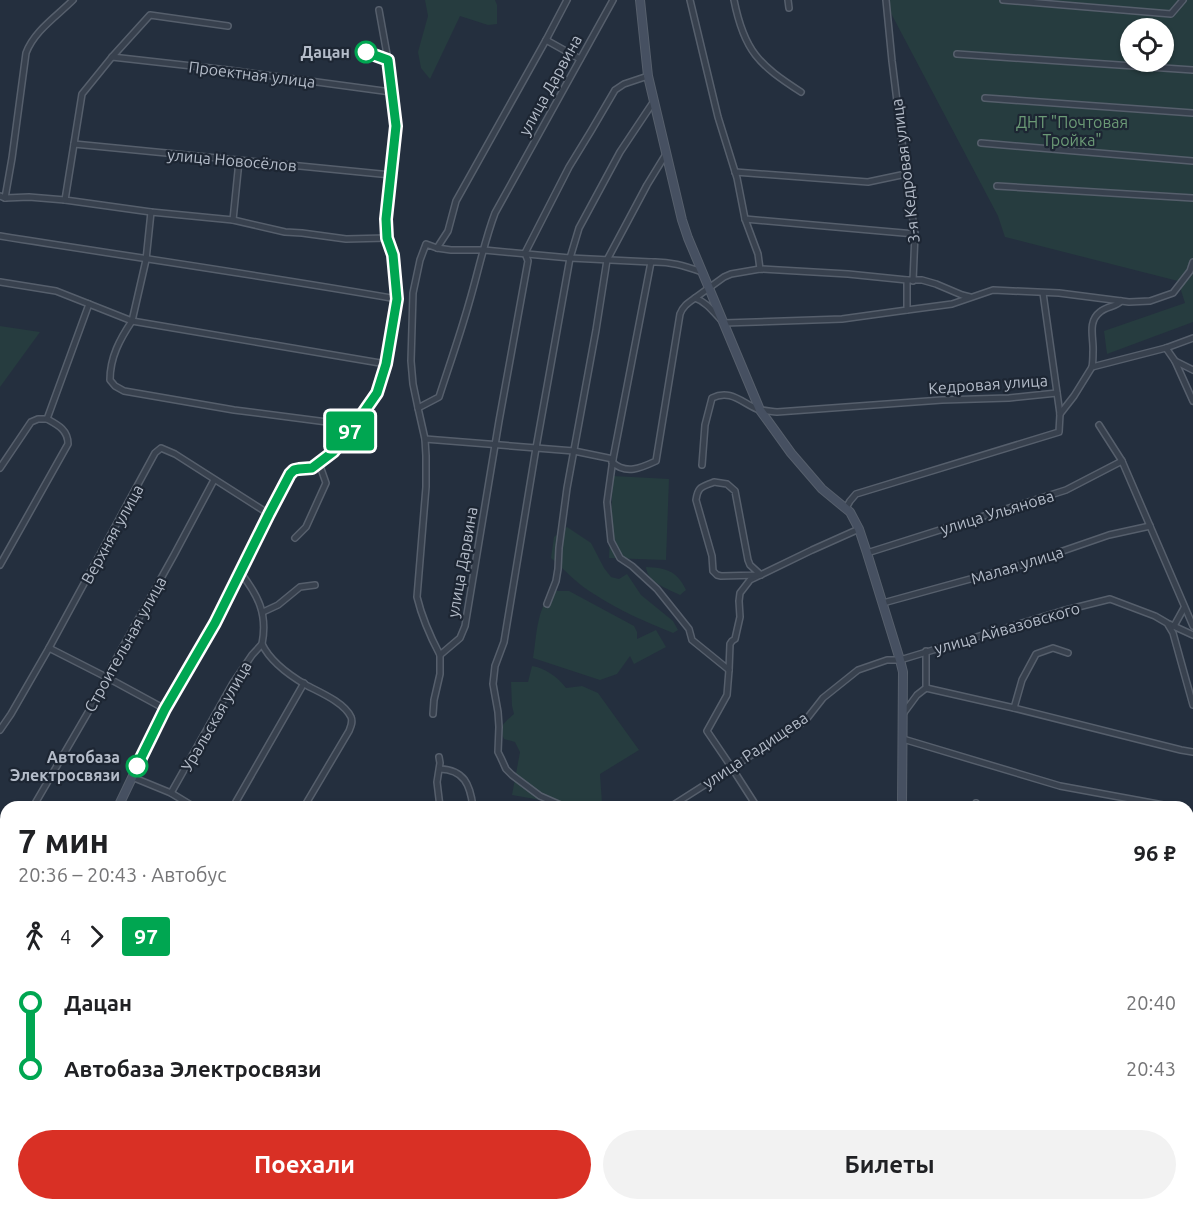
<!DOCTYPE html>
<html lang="ru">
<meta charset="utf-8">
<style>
:root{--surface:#fff;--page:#f2f2f2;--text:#202124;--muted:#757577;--accent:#d93025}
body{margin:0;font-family:Ubuntu,sans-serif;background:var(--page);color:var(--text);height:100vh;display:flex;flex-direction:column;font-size:22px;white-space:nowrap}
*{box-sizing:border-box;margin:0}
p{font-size:20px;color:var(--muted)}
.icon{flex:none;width:33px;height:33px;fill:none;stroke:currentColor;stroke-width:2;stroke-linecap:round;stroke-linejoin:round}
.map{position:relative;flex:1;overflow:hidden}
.details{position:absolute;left:0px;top:801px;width:1194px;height:410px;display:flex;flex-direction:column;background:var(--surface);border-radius:18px 18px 0 0;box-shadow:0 2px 4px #0004}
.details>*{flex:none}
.badge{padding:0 12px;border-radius:4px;font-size:21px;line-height:39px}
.tools{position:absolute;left:1120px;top:18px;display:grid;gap:12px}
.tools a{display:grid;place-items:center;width:54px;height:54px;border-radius:50%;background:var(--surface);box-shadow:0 2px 4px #0004;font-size:30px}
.map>.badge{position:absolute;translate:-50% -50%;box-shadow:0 0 0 3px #fff}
.legs{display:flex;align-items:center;gap:9px;height:66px;padding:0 18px;font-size:20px}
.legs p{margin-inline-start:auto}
.overview{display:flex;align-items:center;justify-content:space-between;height:102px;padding:0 18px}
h1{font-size:33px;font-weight:700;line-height:45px}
.primary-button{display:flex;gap:12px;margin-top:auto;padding:12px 18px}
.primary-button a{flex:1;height:69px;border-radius:36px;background:var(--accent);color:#fff;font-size:24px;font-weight:700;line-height:69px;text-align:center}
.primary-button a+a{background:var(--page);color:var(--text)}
ul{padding:0 18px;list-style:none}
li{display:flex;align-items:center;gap:21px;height:66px;font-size:22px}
li i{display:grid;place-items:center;width:9px;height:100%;margin:0 8px;background:currentColor}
li i::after{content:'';width:15px;height:15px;margin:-8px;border:4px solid;border-radius:50%;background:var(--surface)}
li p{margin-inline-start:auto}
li:first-child i{background:linear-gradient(#0000 50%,currentColor 0)}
li:last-child i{background:linear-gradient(currentColor 50%,#0000 0)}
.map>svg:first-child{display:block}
</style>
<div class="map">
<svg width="1193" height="1210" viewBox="0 0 1193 1210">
<rect width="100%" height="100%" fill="#242f3e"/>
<g fill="#263c3f" fill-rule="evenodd">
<polygon points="425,0 495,0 497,5 497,24 488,25 460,16 430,79 421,68 418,52 428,16"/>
<path d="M884,0H1193V322L1107,354L1104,331L1185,303L1178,281L1005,237L998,216ZM1131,28H1164V62H1131Z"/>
<polygon points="0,326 40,332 0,387"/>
<polygon points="613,476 669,479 666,560 609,558"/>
<path d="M567,527L591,543L604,568L611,577L619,579L627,574L641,595L673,621L678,630L673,633C646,622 618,610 594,594C578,585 565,570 551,558L554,537Z"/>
<path d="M646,567C667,568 677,571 686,590L680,595C668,589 647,582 646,567Z"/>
<path d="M556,591H569L634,626L637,632V639L656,630L666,647L634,664L630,656L617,674L600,680L533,658C537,636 536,604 556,591Z"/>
<path d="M532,666C545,668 558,677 566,688L582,686L598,693L639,750L600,774L602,803L597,807H569L558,803L512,795L520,752L515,742L504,739C498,726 504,723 514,714L512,706L511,682H528Z"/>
</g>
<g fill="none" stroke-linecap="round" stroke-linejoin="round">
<defs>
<g id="street">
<path d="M613,0L495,213C484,242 478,273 469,303C460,335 449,366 439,397L418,408L425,439L426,456V487L417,597C422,618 430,636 440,655L460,638L465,626L499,421L528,261L525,253L569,167L591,131L615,90L624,84L648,76"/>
<polyline points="690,0 718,117 737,178 745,219 758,254 760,269"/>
<path d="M734,0C744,51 759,65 801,92"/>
<polyline points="788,0 789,8"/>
<polyline points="886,0 892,61 906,174 915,234 913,281"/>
<polyline points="1003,0 1171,14 1183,0"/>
<polyline points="379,10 388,60"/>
<polyline points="228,26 150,15 112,57 82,94 65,200 151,212 233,220 285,232 302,233 346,239 387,238"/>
<polyline points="546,40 580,59"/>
<polyline points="957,54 1193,70"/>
<polyline points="112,57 228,70 391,92"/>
<polyline points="985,98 1193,113"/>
<polyline points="981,143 1193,161"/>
<polyline points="74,144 391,175"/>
<polyline points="735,172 868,182 906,174"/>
<polyline points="997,186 1193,198"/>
<polyline points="0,196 5,198 29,197 65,200"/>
<path d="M5,198L12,158L26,53C34,31 57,16 73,0"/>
<polyline points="151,212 146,260 132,321 386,364"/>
<polyline points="745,219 915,234"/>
<polyline points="233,220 239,161"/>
<path d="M0,236C132,257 265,276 397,299"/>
<polyline points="437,248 448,231 456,201 546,40 567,0"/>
<polyline points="0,282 56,291 89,304 47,419 38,419 31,422 0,468"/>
<polyline points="695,298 724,277 731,274 760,269 848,274 907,280 922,280 936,284 962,295 970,297"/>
<path d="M89,304L132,321C120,339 110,357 110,380L115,386L124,391L234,410L327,422"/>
<polyline points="907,310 952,304 993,290 1059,293 1129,302 1150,301 1173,293 1190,271 1193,262"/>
<polyline points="1166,348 1175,361 1193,370"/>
<polyline points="1175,361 1193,401"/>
<path d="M1092,367C1093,362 1093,357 1093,352C1094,338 1087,322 1100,312C1107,306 1116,307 1121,301"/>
<path d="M418,408L413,384L411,361L413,293L420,260L426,244L437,248L451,250H484L570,258L651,262C669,261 685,266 702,272"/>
<polyline points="1060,414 1074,396 1092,367 1166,348 1193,338"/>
<polyline points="1099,425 1122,461 1193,626"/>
<polyline points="425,439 574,451 613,459 607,502 611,541 620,558 632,566 657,589 689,629 692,640 729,670 730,644 732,641 735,639 740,617 739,601 740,593 750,580 812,550 859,529"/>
<polyline points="613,459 651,262"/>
<path d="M612,462C626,475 641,468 656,461L680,314C683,306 688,303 695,298C707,302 715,314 724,323L842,319L907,310V280"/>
<path d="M702,465L705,425L712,398C730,389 741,402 757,409C763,411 770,411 777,412L942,400L1009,398L1057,393"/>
<path d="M714,482L727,484L735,491L748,560L750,565L761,575L721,576L717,575L713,571L712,556L696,500C698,486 702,487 714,482Z"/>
<polyline points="846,508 850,501 856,494 1059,432 1060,414 1043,293"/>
<polyline points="295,538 306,527 326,483 319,463"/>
<polyline points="867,553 1066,490 1122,461"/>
<path d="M0,565L68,444C68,430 58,425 47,419"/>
<path d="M240,572C258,595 268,614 262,644"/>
<polyline points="883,603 1025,564 1109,535 1150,526"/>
<polyline points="547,604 556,581 558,569 559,548 567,488 596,330 607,260 647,185 666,154"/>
<polyline points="263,612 278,605 300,587 315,585"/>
<polyline points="1169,624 1193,635"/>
<polyline points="1174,626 1184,608"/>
<polyline points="49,648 108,678 165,709"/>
<polyline points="729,670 727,695 707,731 732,768 757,807"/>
<polyline points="926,688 1014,708 1181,750 1193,752"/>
<polyline points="1014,708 1022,680 1036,654 1053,648 1068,653"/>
<polyline points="433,714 434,700 440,674 440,655"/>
<polyline points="903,714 917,695 926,688 926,651"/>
<polyline points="0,730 11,714 49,648 155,453 161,448 175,454 269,514"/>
<polyline points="903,739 1060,786 1174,807"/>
<polyline points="439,757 440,763 437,782 440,807"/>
<path d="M440,769C464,770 470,784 473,807"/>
<polyline points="132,777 171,793 194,807"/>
<path d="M171,793L233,683L252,655L262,644C270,661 289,675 306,685C319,692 344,702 351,717C353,722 351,726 349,731L304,807"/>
<polyline points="33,807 108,678 111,668 174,555 214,480"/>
<polyline points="233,807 304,683"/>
<polyline points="565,807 540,796 512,775 506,769 501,758 498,752 499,727 498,712 493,684 495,666 504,642 536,448 570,258 579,228 620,152 654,101"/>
<polyline points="670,807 805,721 823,698 858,670 887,660 900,660 1062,611 1110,599 1155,616 1167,623 1173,633 1193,705"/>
<polyline points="975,807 976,803"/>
<polyline points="0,839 6,842"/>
<polyline points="0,863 6,853"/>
<polyline points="1188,886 1193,877"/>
<polyline points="1188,978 1193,970"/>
<polyline points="1188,1125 1193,1128"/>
<polyline points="0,1203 6,1194"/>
<polyline points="70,1204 75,1210"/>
<polyline points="153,1204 157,1210"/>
<polyline points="232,1204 240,1210"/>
<polyline points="305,1204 312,1210"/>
<polyline points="390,1204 392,1210"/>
<polyline points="437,1204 438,1210"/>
<polyline points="561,1204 562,1210"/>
<polyline points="795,1204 800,1210"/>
<polyline points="1160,1204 1171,1210"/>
<polyline points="320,1210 321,1204"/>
<polyline points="474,1210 477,1204"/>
<polyline points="636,1210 638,1204"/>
<polyline points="781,1210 786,1204"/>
<polyline points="926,1210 927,1204"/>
<polyline points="993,1210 996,1204"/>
<polyline points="1032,1210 1035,1204"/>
<polyline points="1109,1210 1112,1204"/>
<polyline points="1188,1210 1193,1200"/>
</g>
<g id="secondary">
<polyline points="640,0 648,76 682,220 688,238 760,410 791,453 822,489 850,512 859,529 867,553 900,660 903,672 902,807"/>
<polyline points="118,807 165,709 215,623 269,514 290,474 294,470 299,469 313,468 333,452 354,426 377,393 386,364 397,299 393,255 387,238 385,219 396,126 388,60"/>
<polyline points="0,1026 2,1012 6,1006"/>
<polyline points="698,1210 700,1204"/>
</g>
</defs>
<use href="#street" stroke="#565f6c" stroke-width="8"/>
<use href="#secondary" stroke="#565f6c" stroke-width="10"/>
<use href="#street" stroke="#38414e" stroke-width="5"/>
<use href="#secondary" stroke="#465061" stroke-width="8"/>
</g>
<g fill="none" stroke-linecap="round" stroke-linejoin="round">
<defs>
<polyline id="line-1" points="137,766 165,709 215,623 269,514 290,474 294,470 299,469 312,468 333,452 354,426 377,393 386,364 397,299 393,255 387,238 386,219 396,126 388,60 366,52"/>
</defs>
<use href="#line-1" stroke="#fff" stroke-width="14"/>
<use href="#line-1" stroke="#00a651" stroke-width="9"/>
</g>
<g fill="#fff" stroke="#00a651" stroke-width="3">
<circle cx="366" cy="52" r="10"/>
<circle cx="137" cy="766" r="10"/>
</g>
<g text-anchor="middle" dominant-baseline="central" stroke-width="4.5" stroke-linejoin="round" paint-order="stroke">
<g font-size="16" font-weight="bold" fill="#b4bcc9" stroke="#1d2633" text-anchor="end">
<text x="350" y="52">Дацан</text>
<text x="120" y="757">Автобаза<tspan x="120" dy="18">Электросвязи</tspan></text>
</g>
<g font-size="16" fill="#b4bcc9" stroke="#1d2633">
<text transform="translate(252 74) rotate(7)">Проектная улица</text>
<text transform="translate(550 85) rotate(-61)">улица Дарвина</text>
<text transform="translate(232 160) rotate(5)">улица Новосёлов</text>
<text transform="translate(905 171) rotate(-97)">3-я Кедровая улица</text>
<text transform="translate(988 384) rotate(-4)">Кедровая улица</text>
<text transform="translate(997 512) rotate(-17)">улица Ульянова</text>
<text transform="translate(112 534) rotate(-61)">Верхняя улица</text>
<text transform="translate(462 562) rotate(-80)">улица Дарвина</text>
<text transform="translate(1017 565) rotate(-17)">Малая улица</text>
<text transform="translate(1007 628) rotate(-16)">улица Айвазовского</text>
<text transform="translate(125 644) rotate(-61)">Строительная улица</text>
<text transform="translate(216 716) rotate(-60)">Уральская улица</text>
<text transform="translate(755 750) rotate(-34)">улица Радищева</text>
</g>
<g font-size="16" fill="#6b9a76" stroke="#1d2633">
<text x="1072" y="122">ДНТ "Почтовая<tspan x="1072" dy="18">Тройка"</tspan></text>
</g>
</g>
</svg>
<div class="tools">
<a><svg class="icon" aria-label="locate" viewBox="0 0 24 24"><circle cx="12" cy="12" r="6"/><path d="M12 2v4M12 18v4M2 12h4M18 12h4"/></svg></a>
</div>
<b class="badge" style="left:350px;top:431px;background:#00a651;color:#fff">97</b>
<section class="details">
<div class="overview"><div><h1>7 мин</h1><p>20:36 – 20:43 · Автобус</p></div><b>96 ₽</b></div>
<div class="legs"><svg class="icon" aria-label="walk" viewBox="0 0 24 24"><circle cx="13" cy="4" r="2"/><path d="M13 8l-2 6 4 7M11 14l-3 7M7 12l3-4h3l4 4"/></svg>4<svg class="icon" aria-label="forward" viewBox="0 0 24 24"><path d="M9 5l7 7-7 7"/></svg><b class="badge" style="background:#00a651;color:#fff">97</b></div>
<ul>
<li><i style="color:#00a651"></i><b>Дацан</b><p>20:40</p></li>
<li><i style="color:#00a651"></i><b>Автобаза Электросвязи</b><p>20:43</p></li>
</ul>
<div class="primary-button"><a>Поехали</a><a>Билеты</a></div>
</section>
</div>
